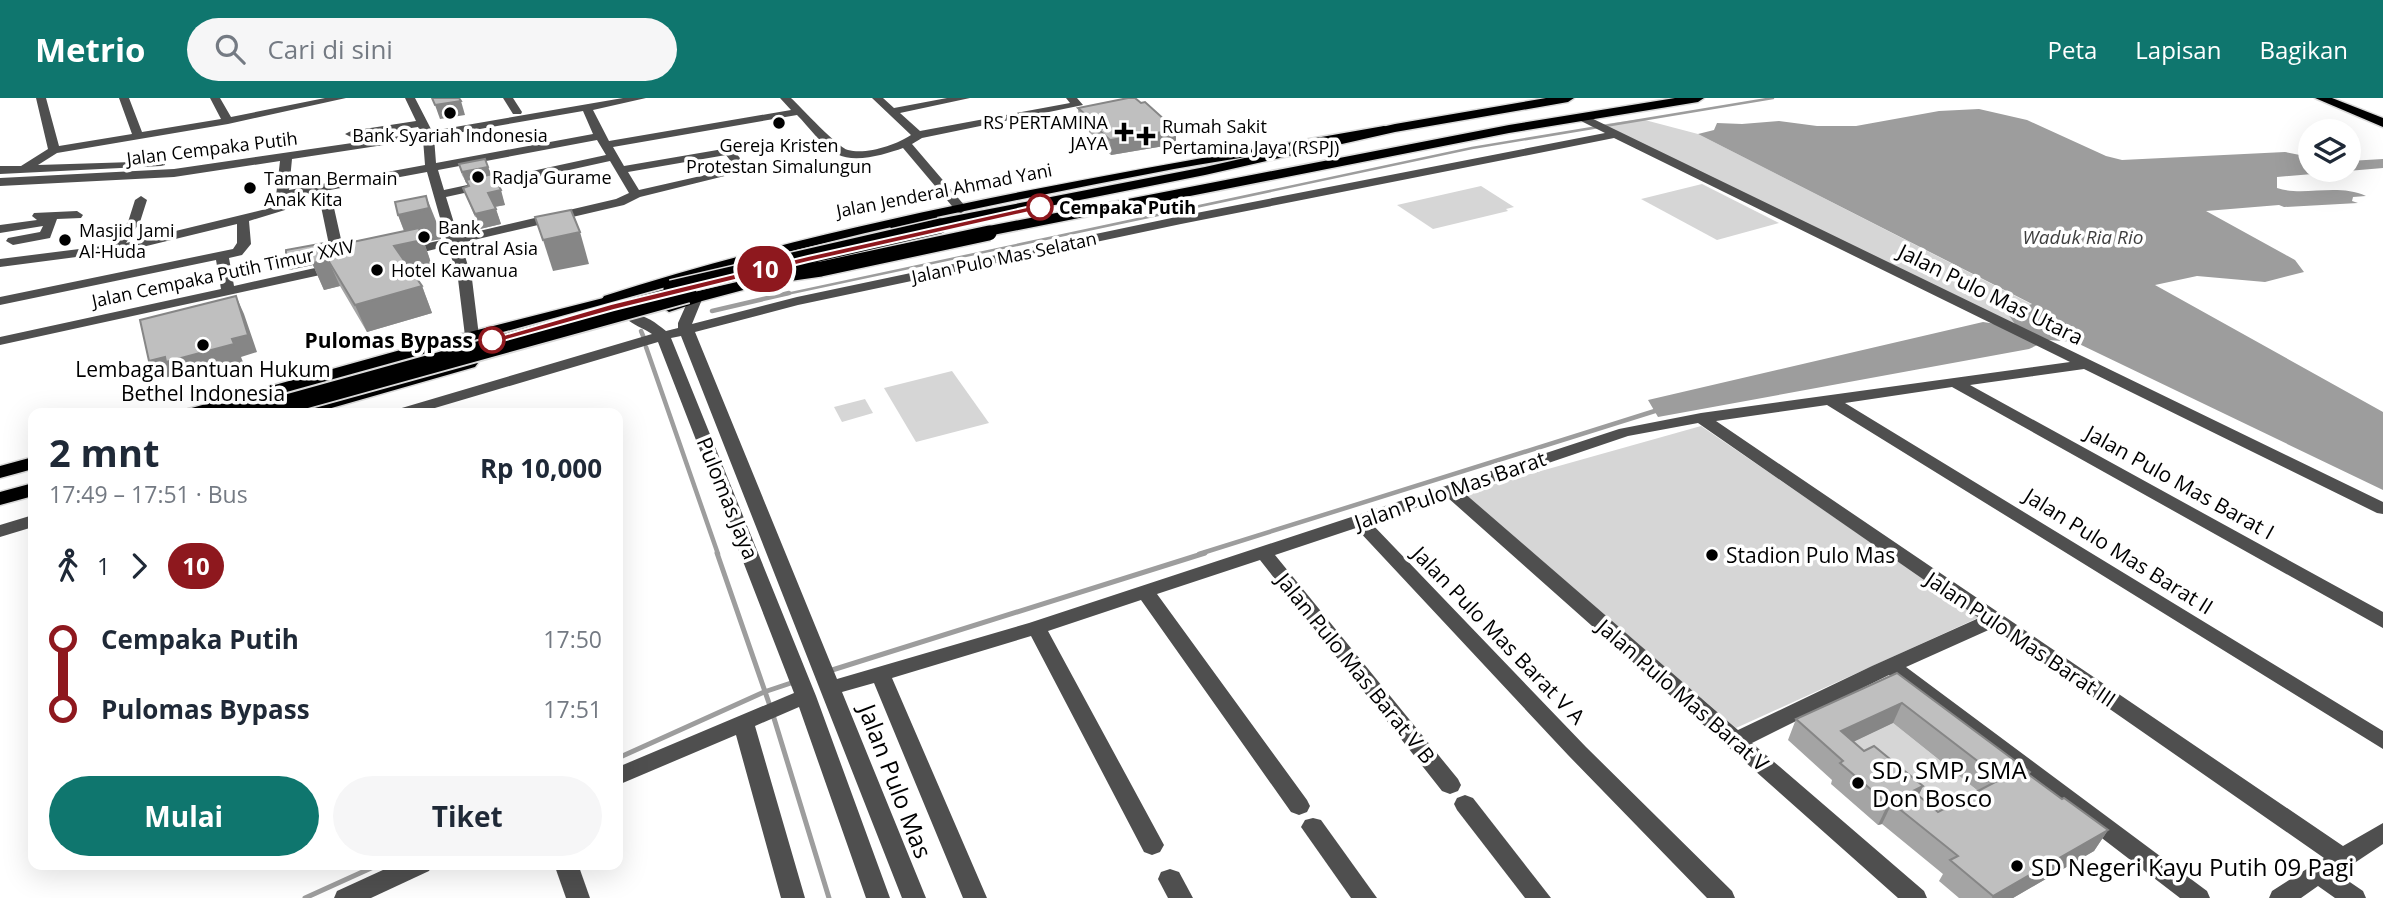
<!DOCTYPE html>
<html lang="id">
<meta charset="utf-8">
<style>
:root{--surface:#fff;--page:#f6f6f7;--text:#1f2937;--muted:#747a83;--accent:#0f766e}
body{margin:0;font-family:"Open Sans",sans-serif;background:var(--page);color:var(--text);height:100vh;display:flex;flex-direction:column;font-size:26px;white-space:nowrap}
*{box-sizing:border-box;margin:0}
p{font-size:23px;color:var(--muted)}
.icon{flex:none;width:38px;height:38px;fill:none;stroke:currentColor;stroke-width:2;stroke-linecap:round;stroke-linejoin:round}
.map{position:relative;flex:1;overflow:hidden}
.panel{position:absolute;left:28px;top:310px;width:595px;height:462px;display:flex;flex-direction:column;background:var(--surface);border-radius:14px;box-shadow:0 7px 28px #0002}
.panel>*{flex:none}
.badge{padding:0 14px;border-radius:23px;font-size:24px;line-height:46px}
.buttons{position:absolute;left:2298px;top:21px;display:grid;gap:14px}
.buttons a{display:grid;place-items:center;width:63px;height:63px;border-radius:50%;background:var(--surface);box-shadow:0 7px 28px #0002;font-size:35px}
.map>.badge{position:absolute;translate:-50% -50%;box-shadow:0 0 0 4px #fff}
.legs{display:flex;align-items:center;gap:10px;height:77px;padding:0 21px;font-size:23px}
.legs p{margin-inline-start:auto}
.summary{display:flex;align-items:center;justify-content:space-between;height:119px;padding:0 21px}
h1{font-size:38px;font-weight:700;line-height:52px}
.cta{display:flex;gap:14px;margin-top:auto;padding:14px 21px}
.cta a{flex:1;height:80px;border-radius:42px;background:var(--accent);color:#fff;font-size:28px;font-weight:700;line-height:80px;text-align:center}
.cta a+a{background:var(--page);color:var(--text)}
ul{padding:0 21px;list-style:none}
li{display:flex;align-items:center;gap:24px;height:70px;font-size:26px}
li i{display:grid;place-items:center;width:10px;height:100%;margin:0 9px;background:currentColor}
li i::after{content:'';width:18px;height:18px;margin:-9px;border:5px solid;border-radius:50%;background:var(--surface)}
li p{margin-inline-start:auto}
li:first-child i{background:linear-gradient(#0000 50%,currentColor 0)}
li:last-child i{background:linear-gradient(currentColor 50%,#0000 0)}
header{display:flex;align-items:center;gap:42px;box-sizing:border-box;height:98px;padding:0 35px;background:var(--accent);color:#fff}
header strong{font-size:33px}
nav{display:flex;gap:38px;margin-inline-start:auto;font-size:24px}
.search{width:490px;height:63px;background:var(--page);display:flex;align-items:center;gap:18px;box-sizing:border-box;padding:0 24px;border-radius:38px;color:var(--muted);font-size:26px}
.map>svg:first-child{display:block}
</style>
<header>
<strong>Metrio</strong>
<div class="search"><svg class="icon" aria-label="search" viewBox="0 0 24 24"><circle cx="10" cy="10" r="6"/><path d="M15 15l6 6"/></svg>Cari di sini</div>
<nav><a>Peta</a><a>Lapisan</a><a>Bagikan</a></nav>
</header>
<div class="map">
<svg width="2383" height="800" viewBox="0 0 2383 800">
<rect width="100%" height="100%" fill="#fff"/>
<g fill="#d6d6d6">
<polygon points="1641,21 1698,36 2033,207 2009,217 2018,229 1599,27"/>
<polygon points="1702,86 1779,125 1717,142 1641,101"/>
<polygon points="1481,88 1514,109 1506,111 1508,113 1433,131 1397,107"/>
<polygon points="952,273 989,325 916,344 884,290"/>
<polygon points="865,301 873,315 842,324 834,309"/>
<polygon points="1701,328 1980,519 1736,630 1463,395"/>
<polygon points="1893,625 1989,702 1927,735 1832,654"/>
</g>
<path fill="#9d9d9d" d="M1979,11L2027,22L2106,58L2122,62L2285,54L2310,59V72H2348L2349,63L2383,61V70L2277,79V90C2303,99 2337,85 2366,98L2353,99L2352,103L2358,105L2284,109L2279,107L2206,113L2295,162L2304,174L2265,184L2197,178L2155,187L2383,314V392L2075,244L2048,242L2029,251L1658,319L1648,302L1983,224L2017,229L2008,216L2032,206L1698,36L1714,32L1717,25L1742,26L1779,23L1817,28H1856L1939,13Z"/>
<g fill="none" stroke-linecap="round" stroke-linejoin="round">
<polyline stroke="#9d9d9d" stroke-width="2.5" points="782,197 1472,50 1773,0"/>
<g stroke="#9d9d9d" stroke-width="4.5">
<polyline points="712,213 789,195"/>
<polyline points="641,233 644,240"/>
<polyline points="646,249 718,456"/>
<polyline points="1199,456 1658,312"/>
</g>
<g stroke="#9d9d9d" stroke-width="5">
<polyline points="717,455 770,608"/>
<polyline points="829,573 1205,455"/>
<polyline points="773,617 829,800"/>
<polyline points="618,660 764,594 794,584"/>
<polyline points="305,800 380,766"/>
</g>
<defs>
<path id="major" d="M1384,28L1388,29V33C1318,50 1245,58 1174,71C986,107 797,145 614,204L609,205L602,201L604,198C857,117 1123,74 1384,28Z"/>
<g id="highway">
<polygon points="1546,0 1574,0 1568,4 1395,34 1205,77 919,134 911,129 896,133 888,128 891,125 931,115 936,117 938,121 1205,69 1395,26"/>
<polygon points="1675,0 1704,0 1698,4 1509,35 968,142 960,137 968,132 1509,27"/>
<polygon points="2315,0 2332,0 2383,20 2383,29"/>
<polygon points="786,171 792,173 794,176 792,179 702,203 669,214 661,209 663,205 690,195"/>
<polygon points="690,178 696,180 698,183 696,186 434,254 216,315 185,315 188,311 422,246"/>
<polygon points="469,260 478,265 475,269 314,315 283,315 286,311"/>
<polygon points="33,359 33,371 0,380 0,368"/>
<polygon points="33,385 33,398 0,407 0,394"/>
</g>
</defs>
<use href="#major" stroke="#dbdbdb" stroke-width="3"/>
<use href="#highway" stroke="#dbdbdb" stroke-width="3"/>
<g fill="#4f4f4f" fill-rule="evenodd">
<polygon points="36,0 46,0 59,48 132,36 119,0 129,0 142,34 221,21 210,0 220,0 231,19 325,0 346,0 228,26 57,55 38,67 165,63 165,67 161,68 0,76 0,68 21,68 48,51"/>
<path d="M405,0H415L432,33L623,0H646L593,12L609,43L791,12L780,0H791C801,9 838,50 848,52C866,57 896,47 911,37L872,0H883L894,10L947,0H970L900,15L920,33L1070,5L1066,0H1077L1083,7L922,40L912,46L965,108L967,111L961,115L957,114L903,50C886,56 855,66 837,56C823,49 809,29 797,17L613,49L624,68L729,50L733,51L749,72L640,99L624,107L461,145L472,181L479,238L472,242L465,238L458,181L448,148L403,159L396,155L398,152L446,141L427,74L330,92L347,168L343,172L0,247V239L221,191L216,162L0,207V199L233,151L237,145V126L130,152L0,169V161L111,147L128,124L135,102L141,98L147,102L140,124L126,145L270,110L275,107L280,63L174,79L0,88V80L174,71L421,35L418,29L351,39L345,36L351,33L416,23ZM583,13L593,36L436,65L434,39ZM423,41L425,67L289,92L292,61ZM597,42L606,57L444,92L438,72ZM726,57L736,70L639,92L628,74ZM610,63L629,95L616,101L458,138L446,99ZM318,94L333,166L234,188L229,160L242,157L251,146L249,123L285,112L288,99Z"/>
<polygon points="503,0 513,0 522,14 521,16 513,16"/>
<path d="M1577,17H1585L2383,404V416L2377,415L2084,271L1970,287L2383,514V530L1952,289L1845,305L2383,633V651L1827,307L1716,323L2343,748L2383,725V746L2338,776L2363,793L2366,800H2335L2318,788L2301,800H2269L2272,793L2324,760L1993,530L1906,569L2207,793L2210,800H2180L1889,577L1752,645L1924,793L1927,800H1898L1447,399L1371,425L1586,649L1732,793L1735,800H1707L1568,657L1356,430L1275,457L1458,681L1461,687L1458,693L1450,696L1442,693L1260,462L1157,496L1307,702L1310,708L1307,714L1299,717L1291,714L1141,502L1048,533L1164,747L1160,754L1152,757L1144,754L1031,538L892,580L987,800H963L874,585L842,594L926,800H902L681,238L671,240L816,598L890,800H866L799,609L755,628L805,800H781L736,637L618,687V669L794,595L658,244L418,315H393L395,312L652,236C644,230 632,227 626,220L628,217C642,214 655,224 666,233L678,230V225L691,196L696,195L703,199L692,226L797,199L1181,118L1605,35L1577,21ZM1614,40L2070,264L1701,315L1619,331L1029,525L837,581L695,234L798,207L1181,126ZM1698,325L1979,520L1872,568L1738,632L1463,394L1628,338Z"/>
<polygon points="77,113 83,117 81,120 57,121 50,140 13,147 6,143 8,140 40,134 43,128 0,135 0,127 37,122 32,118 34,115"/>
<polygon points="33,417 33,429 0,439 0,427"/>
<polygon points="1465,697 1473,700 1551,800 1525,800 1457,712 1454,706 1457,700"/>
<polygon points="1313,720 1321,722 1377,800 1351,800 1301,729 1305,722"/>
<polygon points="396,766 433,766 429,773 371,800 334,800 337,793"/>
<polygon points="554,766 578,766 590,800 566,800"/>
<polygon points="1170,771 1179,774 1193,800 1168,800 1158,781 1161,774"/>
</g>
<use href="#major" fill="#000" fill-rule="evenodd"/>
<use href="#highway" fill="#000" fill-rule="evenodd"/>
<defs>
<g id="highway-bridge-far1">
<polyline points="765,179 821,171 989,135"/>
<polyline points="671,190 940,128"/>
<polyline points="681,197 687,195"/>
</g>
<g id="highway-bridge">
<polyline points="225,315 266,303"/>
<polyline points="254,315 687,195"/>
</g>
</defs>
<use href="#highway-bridge-far1" stroke="#dbdbdb" stroke-width="18" stroke-linecap="butt"/>
<use href="#highway-bridge" stroke="#dbdbdb" stroke-width="23" stroke-linecap="butt"/>
<use href="#highway-bridge-far1" stroke="#000" stroke-width="15"/>
<use href="#highway-bridge" stroke="#000" stroke-width="19"/>
</g>
<g fill="#a4a4a4" fill-rule="evenodd">
<polygon points="1078,10 1176,46 1111,57 1100,47 1100,44 1079,25"/>
<polygon points="459,66 488,69 505,107 495,109 501,126 480,131 463,90 469,89 462,77"/>
<polygon points="398,117 438,128 441,141 424,144 432,168 411,173 422,188 432,215 367,234 340,188 324,192 313,167 289,172 286,166 327,150 404,133"/>
<path d="M1897,575L2030,674L2029,676L2062,701L2108,732L2094,753L2013,800H1959L1939,783L1943,776L1882,726L1878,727L1831,686L1832,682L1788,642L1796,621ZM1893,625L1978,693L1938,714L1918,698L1923,688L1864,653L1853,644Z"/>
</g>
<g fill="#868686">
<polygon points="461,3 465,17 440,21 435,7"/>
<polygon points="1176,32 1176,46 1111,57 1110,42"/>
<polygon points="488,69 492,79 466,85 462,74"/>
<polygon points="501,92 505,107 493,109 488,95"/>
<polygon points="426,98 438,128 441,141 424,144 432,168 404,174 394,148 409,145 398,117"/>
<polygon points="496,111 501,126 480,131 475,116"/>
<polygon points="580,134 589,166 553,173 543,142"/>
<polygon points="325,145 327,150 329,164 340,188 324,192 313,167 289,172 286,166"/>
<polygon points="422,188 432,215 367,234 355,207"/>
<polygon points="236,198 244,216 257,254 241,259 243,264 176,282 173,278 158,281 149,263 232,241"/>
<polygon points="1902,605 1893,625 1832,654 1841,633"/>
<polygon points="1923,688 1913,709 1913,693"/>
<polygon points="1892,705 1882,726 1878,727 1888,706"/>
<polygon points="2108,732 2094,753 2013,800 1992,800 1993,798"/>
</g>
<g fill="#bfbfbf" stroke="#868686" stroke-width="2" fill-rule="evenodd">
<polygon points="432,0 459,0 461,3 435,7"/>
<polygon points="1128,0 1135,0 1141,5 1145,4 1176,32 1110,42 1099,32 1102,31 1078,10"/>
<polygon points="485,61 488,69 462,74 459,66"/>
<polygon points="493,76 501,92 488,95 496,111 475,116 463,90 469,88 466,82"/>
<polygon points="426,98 429,110 398,117 395,104"/>
<polygon points="571,112 580,134 543,142 535,119"/>
<polygon points="419,130 422,142 394,148 422,188 355,207 328,162 312,165 310,153"/>
<polygon points="325,145 326,150 310,153 311,161 286,166 286,152"/>
<polygon points="236,198 248,237 232,241 234,246 166,264 165,259 149,263 140,222"/>
<path d="M1897,575L2030,674L2028,676L2062,701L2064,700L2108,732L1993,798L1950,762L1958,758L1892,705L1888,706L1840,665L1843,663L1796,621ZM1902,605L2001,681L1938,714L1913,693L1923,688L1874,648L1864,653L1841,633Z"/>
</g>
<polygon fill="#8e181e" stroke="#fff" stroke-width="2" points="1040,106 1043,107 1043,111 808,164 614,212 492,246 487,242 611,206 808,158"/>
<g fill="#000" stroke="#fff" stroke-width="2.5">
<circle cx="450" cy="15" r="7"/>
<circle cx="779" cy="25" r="7"/>
<path d="M1120.5 23.5h7v7h7v7h-7v7h-7v-7h-7v-7h7z"/>
<path d="M1142.5 27.5h7v7h7v7h-7v7h-7v-7h-7v-7h7z"/>
<circle cx="478" cy="79" r="7"/>
<circle cx="250" cy="90" r="7"/>
<circle cx="424" cy="139" r="7"/>
<circle cx="65" cy="142" r="7"/>
<circle cx="377" cy="172" r="7"/>
<circle cx="203" cy="247" r="7"/>
<circle cx="1712" cy="457" r="7"/>
<circle cx="1858" cy="685" r="7"/>
<circle cx="2017" cy="768" r="7"/>
</g>
<g fill="#fff" stroke="#8e181e" stroke-width="3.5">
<circle cx="1040" cy="109" r="12"/>
<circle cx="492" cy="242" r="12"/>
</g>
<g text-anchor="middle" dominant-baseline="central" stroke-width="7" stroke-linejoin="round" paint-order="stroke">
<g font-size="18" fill="#000" stroke="#fff" text-anchor="start">
<text x="1108" y="24" text-anchor="end">RS PERTAMINA<tspan x="1108" dy="21">JAYA</tspan></text>
<text x="1162" y="28">Rumah Sakit<tspan x="1162" dy="21">Pertamina Jaya (RSPJ)</tspan></text>
<text x="450" y="37" text-anchor="middle">Bank Syariah Indonesia</text>
<text x="779" y="47" text-anchor="middle">Gereja Kristen<tspan x="779" dy="21">Protestan Simalungun</tspan></text>
<text x="492" y="79">Radja Gurame</text>
<text x="264" y="80">Taman Bermain<tspan x="264" dy="21">Anak Kita</tspan></text>
<text x="438" y="129">Bank<tspan x="438" dy="21">Central Asia</tspan></text>
<text x="79" y="132">Masjid Jami<tspan x="79" dy="21">Al-Huda</tspan></text>
<text x="391" y="172">Hotel Kawanua</text>
</g>
<g font-size="18" fill="#000" stroke="#fff">
<text transform="translate(212 50) rotate(-7)">Jalan Cempaka Putih</text>
<text transform="translate(944 92) rotate(-11)">Jalan Jenderal Ahmad Yani</text>
<text transform="translate(1004 159) rotate(-12)">Jalan Pulo Mas Selatan</text>
<text transform="translate(223 175) rotate(-12)">Jalan Cempaka Putih Timur XXIV</text>
</g>
<g font-size="18" font-weight="bold" fill="#000" stroke="#fff" text-anchor="start">
<text x="1059" y="109">Cempaka Putih</text>
</g>
<g font-size="19" font-style="italic" fill="#3e3e3e" stroke="#fff">
<text x="2083" y="139">Waduk Ria Rio</text>
</g>
<g font-size="21" fill="#000" stroke="#fff">
<text transform="translate(1991 196) rotate(26)">Jalan Pulo Mas Utara</text>
<text transform="translate(2180 384) rotate(29)">Jalan Pulo Mas Barat I</text>
<text transform="translate(1450 392) rotate(-19)">Jalan Pulo Mas Barat</text>
<text transform="translate(728 400) rotate(68)">Pulomas Jaya</text>
<text transform="translate(2119 453) rotate(32)">Jalan Pulo Mas Barat II</text>
<text transform="translate(1499 537) rotate(46)">Jalan Pulo Mas Barat V A</text>
<text transform="translate(2021 541) rotate(34)">Jalan Pulo Mas Barat III</text>
<text transform="translate(1356 570) rotate(51)">Jalan Pulo Mas Barat V B</text>
<text transform="translate(1683 597) rotate(41)">Jalan Pulo Mas Barat V</text>
</g>
<g font-size="21" font-weight="bold" fill="#000" stroke="#fff" text-anchor="end">
<text x="473" y="242">Pulomas Bypass</text>
</g>
<g font-size="21" fill="#000" stroke="#fff">
<text x="203" y="271">Lembaga Bantuan Hukum<tspan x="203" dy="24">Bethel Indonesia</tspan></text>
<text x="1726" y="457" text-anchor="start">Stadion Pulo Mas</text>
</g>
<g font-size="24" fill="#000" stroke="#fff" text-anchor="start">
<text x="1872" y="671">SD, SMP, SMA<tspan x="1872" dy="28">Don Bosco</tspan></text>
<text x="2031" y="768">SD Negeri Kayu Putih 09 Pagi</text>
</g>
<g font-size="24" fill="#000" stroke="#fff">
<text transform="translate(896 683) rotate(69)">Jalan Pulo Mas</text>
</g>
</g>
</svg>
<div class="buttons">
<a><svg class="icon" aria-label="layers" viewBox="0 0 24 24"><path d="M12 4l9 5-9 5-9-5zM3 14l9 5 9-5"/></svg></a>
</div>
<b class="badge" style="left:765px;top:171px;background:#8e181e;color:#fff">10</b>
<section class="panel">
<div class="summary"><div><h1>2 mnt</h1><p>17:49 – 17:51 · Bus</p></div><b>Rp 10,000</b></div>
<div class="legs"><svg class="icon" aria-label="walk" viewBox="0 0 24 24"><circle cx="13" cy="4" r="2"/><path d="M13 8l-2 6 4 7M11 14l-3 7M7 12l3-4h3l4 4"/></svg>1<svg class="icon" aria-label="forward" viewBox="0 0 24 24"><path d="M9 5l7 7-7 7"/></svg><b class="badge" style="background:#8e181e;color:#fff">10</b></div>
<ul>
<li><i style="color:#8e181e"></i><b>Cempaka Putih</b><p>17:50</p></li>
<li><i style="color:#8e181e"></i><b>Pulomas Bypass</b><p>17:51</p></li>
</ul>
<div class="cta"><a>Mulai</a><a>Tiket</a></div>
</section>
</div>
